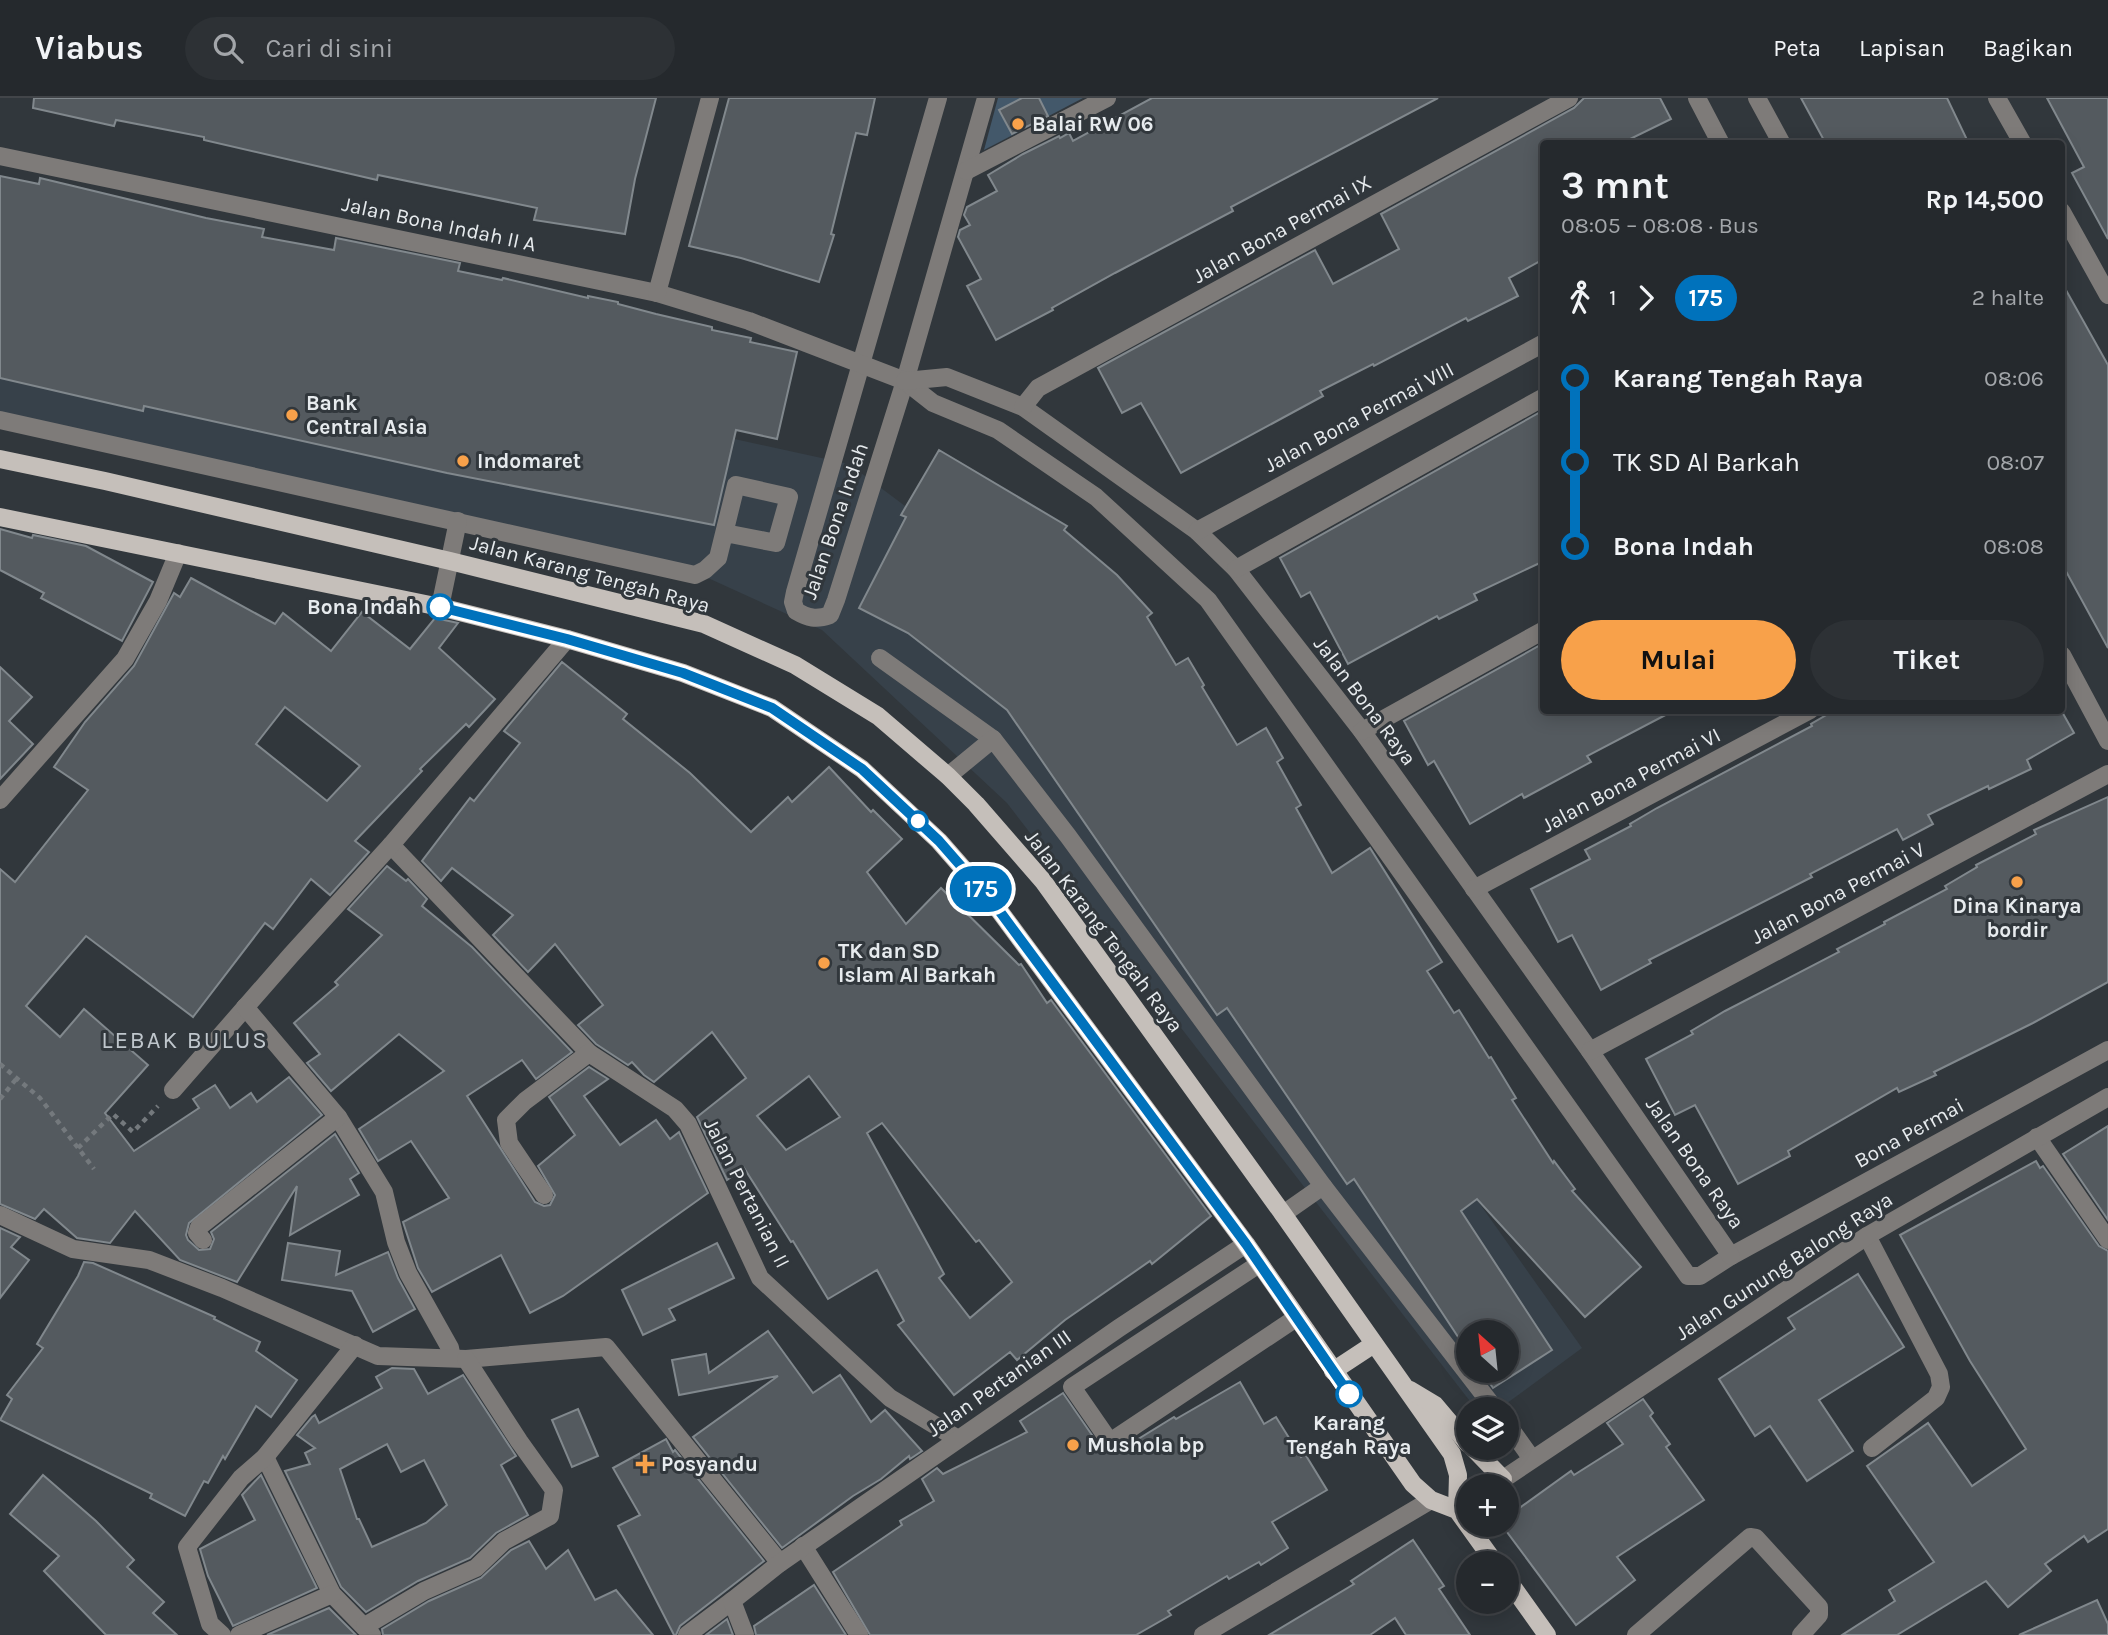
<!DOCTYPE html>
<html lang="id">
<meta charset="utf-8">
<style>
:root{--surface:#25292d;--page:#2d3135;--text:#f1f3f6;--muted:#a3a6aa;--line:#424549;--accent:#f8a14a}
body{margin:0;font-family:Karla,sans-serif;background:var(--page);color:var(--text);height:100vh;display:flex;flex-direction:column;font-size:26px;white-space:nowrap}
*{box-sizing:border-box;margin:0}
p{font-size:23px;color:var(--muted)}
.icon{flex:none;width:38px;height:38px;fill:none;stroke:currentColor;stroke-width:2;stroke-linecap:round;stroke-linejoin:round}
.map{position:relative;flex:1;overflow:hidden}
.sheet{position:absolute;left:1540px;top:42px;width:525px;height:574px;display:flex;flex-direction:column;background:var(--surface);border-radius:7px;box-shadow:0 4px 18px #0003,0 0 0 2px var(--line)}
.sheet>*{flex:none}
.badge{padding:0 14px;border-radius:23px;font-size:24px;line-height:46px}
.needle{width:46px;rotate:333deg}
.tools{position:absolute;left:1456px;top:1222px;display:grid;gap:14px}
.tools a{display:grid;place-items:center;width:63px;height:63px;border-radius:50%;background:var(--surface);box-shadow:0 4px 18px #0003,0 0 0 2px var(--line);font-size:35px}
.map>.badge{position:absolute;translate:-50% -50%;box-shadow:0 0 0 4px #fff}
.legs{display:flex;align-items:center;gap:10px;height:77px;padding:0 21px;font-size:23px}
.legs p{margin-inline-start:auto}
.head{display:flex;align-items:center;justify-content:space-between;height:119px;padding:0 21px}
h1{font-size:38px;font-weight:700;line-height:52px}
.action{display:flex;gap:14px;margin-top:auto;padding:14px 21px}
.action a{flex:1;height:80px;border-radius:42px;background:var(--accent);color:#111;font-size:28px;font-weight:700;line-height:80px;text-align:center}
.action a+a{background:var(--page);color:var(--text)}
ul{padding:0 21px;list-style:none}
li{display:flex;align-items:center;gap:24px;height:84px;font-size:26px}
li i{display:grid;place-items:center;width:10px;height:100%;margin:0 9px;background:currentColor}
li i::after{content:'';width:18px;height:18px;margin:-9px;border:5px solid;border-radius:50%;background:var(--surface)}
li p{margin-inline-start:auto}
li:first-child i{background:linear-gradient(#0000 50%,currentColor 0)}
li:last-child i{background:linear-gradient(currentColor 50%,#0000 0)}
header{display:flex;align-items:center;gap:42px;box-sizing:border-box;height:98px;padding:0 35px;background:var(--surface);border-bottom:2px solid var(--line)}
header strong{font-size:33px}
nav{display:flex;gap:38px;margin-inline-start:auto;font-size:24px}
.search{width:490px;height:63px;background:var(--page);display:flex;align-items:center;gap:18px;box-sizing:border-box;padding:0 24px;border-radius:38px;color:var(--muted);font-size:26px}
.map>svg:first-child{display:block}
</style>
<header>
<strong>Viabus</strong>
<div class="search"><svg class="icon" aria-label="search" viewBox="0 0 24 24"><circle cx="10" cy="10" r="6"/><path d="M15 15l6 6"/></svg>Cari di sini</div>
<nav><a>Peta</a><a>Lapisan</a><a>Bagikan</a></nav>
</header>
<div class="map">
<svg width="2108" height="1537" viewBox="0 0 2108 1537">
<rect width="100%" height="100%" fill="#31373c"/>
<path fill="#37414a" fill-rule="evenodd" d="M0,180L849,366L1048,515L1115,592L1582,1250L1499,1311H1476L1007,705L822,532L686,470L0,325ZM1468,1234H1507V1272H1468Z"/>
<polygon fill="#43586a" points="998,0 1083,0 984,52"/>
<g fill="#545a5f" stroke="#81888d" stroke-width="2" fill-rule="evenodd">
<polygon points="34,0 656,0 635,81 625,136 534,122 537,110 378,77 377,82 204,42 204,39 116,22 114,28 33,10"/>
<polygon points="729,0 875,0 867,37 856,35 831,136 834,137 819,184 741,160 689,148"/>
<polygon points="1022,0 1039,0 1048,18 1012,36 999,12"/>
<polygon points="1152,0 1438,0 1231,109 1233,113 1115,175 1052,210 1053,212 996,242 967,188 981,181 958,139 960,132 970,127 964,117 967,109 997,93 988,77 1023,56 1059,38 1060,40 1069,35 1073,43"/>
<polygon points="1584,0 1660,0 1671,21 1620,46 1544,46 1544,161 1509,180 1518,198 1468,223 1466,220 1374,268 1373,266 1320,293 1323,298 1181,375 1141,305 1122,315 1098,270 1315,152 1333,186 1399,151 1381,116 1574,10"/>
<polygon points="1801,0 1947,0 1969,46 1826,46"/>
<polygon points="2047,0 2108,0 2108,141 2072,75 2084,69"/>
<polygon points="0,78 39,86 40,80 206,120 264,131 262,139 334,152 336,140 460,165 458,173 502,182 503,180 588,200 588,198 618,204 618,206 656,216 712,229 712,232 751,240 750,244 797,254 777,341 736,332 714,427 447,375 144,308 143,313 0,280"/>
<polygon points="2062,185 2108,267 2108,550 2062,466"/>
<polygon points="1544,312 1544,463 1474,496 1477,502 1439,521 1437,518 1348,566 1310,494 1301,499 1280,460"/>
<polygon points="939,352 1067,428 1064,432 1117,477 1152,515 1147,519 1176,567 1188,560 1204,587 1202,589 1237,647 1266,630 1283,660 1277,664 1301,707 1296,710 1332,775 1370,750 1442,864 1427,873 1454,915 1459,912 1489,960 1491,959 1516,1000 1512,1002 1553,1065 1554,1063 1575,1091 1572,1093 1641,1169 1585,1219 1477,1101 1461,1113 1552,1252 1493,1290 1481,1272 1507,1272 1507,1234 1468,1234 1468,1254 1354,1081 1347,1086 1227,910 1217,917 1007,612 908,535 859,510 906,419 901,417"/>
<polygon points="0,431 32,440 33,437 86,448 153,484 122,543 41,500 44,495 0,472"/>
<path d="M191,480L275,526L283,515L331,553L362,514L410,551L435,520L458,525L439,550L495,601L469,629L466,626L420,671L422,673L355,743L369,754L330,797L311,781L273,831L265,825L193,919L86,838L26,908L60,939L84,911L148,967L105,1015L134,1053L199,1010L193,1001L215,987L230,1010L251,995L257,1004L289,979L322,1017L189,1125L186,1137L188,1142L199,1152L210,1151L214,1141L211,1134L335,1036L359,1075L350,1081L359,1097L290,1137L297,1088L237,1184L180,1162L135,1113L110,1145L77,1140L44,1111L35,1121L0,1106V771L15,784L88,692L54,669L85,624L134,568L174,495L180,499ZM285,609L360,668L327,703L256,646Z"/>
<polygon points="1544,545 1544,612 1675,612 1587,658 1591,664 1524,700 1522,696 1470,726 1434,663 1428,667 1404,623"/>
<path d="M562,564L627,616L623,621L690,675L751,734L788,699L792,704L829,669L871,714L873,712L902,741L867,774L906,826L941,790L1019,867L1021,866L1047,905L1051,902L1211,1118L1152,1166L1150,1163L1065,1222L1017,1262L1010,1254L954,1297L898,1227L904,1223L877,1172L828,1201L793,1143L791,1144L744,1070L727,1082L697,1019L746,980L712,934L654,984L644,977L632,964L628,967L596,946L578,927L603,907L555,846L528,874L493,837L513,817L452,770L441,783L422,763L470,700L474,703L520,645L504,633ZM809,978L840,1019L786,1052L757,1018ZM882,1025L976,1144L979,1142L1012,1184L970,1220L939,1180L944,1176L867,1035Z"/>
<polygon points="0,569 32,599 9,623 33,646 0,681"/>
<polygon points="1835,612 2061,612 2074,635 2027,662 2031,671 1989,691 1988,688 1928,717 1933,726 1903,742 1897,731 1810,776 1812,779 1649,862 1651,865 1601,892 1572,837 1558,844 1531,791 1590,761 1585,752 1631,728 1630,726 1657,710 1812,628 1811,626"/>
<polygon points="2108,699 2108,884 2033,925 1934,974 1936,977 1899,994 1897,990 1788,1053 1790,1058 1738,1086 1695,1007 1675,1017 1646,961 1693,936 1691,933 1725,913 1839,854 1837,851 1885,826 1884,824 1947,791 1945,788 1977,769 1976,767 2036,736 2034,732"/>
<polygon points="387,768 406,783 408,781 427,801 422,808 472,849 572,954 536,981 522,962 467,998 535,1104 544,1108 550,1107 555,1097 538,1068 575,1037 549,999 589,969 608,981 584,998 620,1047 656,1022 670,1041 679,1034 708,1095 563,1198 530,1215 501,1157 432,1194 418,1170 403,1124 449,1100 411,1043 378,1063 359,1031 444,973 399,936 331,993 307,965 320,956 294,925 338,887 335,884 382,837 348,811"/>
<polygon points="2108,1028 2108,1122 2063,1056"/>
<polygon points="2036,1063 2040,1070 2043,1068 2099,1148 2108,1153 2108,1431 2088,1444 2084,1438 2045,1466 2051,1473 2008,1509 1986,1483 1897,1537 1842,1537 1895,1503 1889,1492 1934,1464 1867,1368 1928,1325 1972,1388 2026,1351 1970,1263 1900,1137"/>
<polygon points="0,1130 20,1139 11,1149 29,1162 0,1200"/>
<polygon points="288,1145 340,1153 336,1177 388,1154 398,1180 415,1211 373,1234 352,1193 282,1182"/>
<polygon points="717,1145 734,1180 669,1211 675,1222 643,1237 622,1192"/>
<polygon points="84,1164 93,1165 215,1219 214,1221 260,1244 256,1253 297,1282 271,1319 256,1308 225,1361 223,1358 208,1385 204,1383 185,1418 150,1400 152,1396 0,1322 12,1301 7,1297 43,1250 37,1246 78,1178"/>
<polygon points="1858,1176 1904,1249 1819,1302 1853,1353 1807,1383 1770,1328 1755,1338 1719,1281 1795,1231 1788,1220"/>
<polygon points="768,1233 813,1295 840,1277 871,1324 885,1312 922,1353 910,1361 909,1358 881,1381 853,1398 782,1450 693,1339 778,1278 679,1297 672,1262 706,1256 709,1275"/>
<path d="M392,1270L414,1271L428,1296L463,1277L516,1358L501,1367L528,1417L496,1435L470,1460L418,1483L366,1514L341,1489L285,1373L310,1366L305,1355L315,1350L297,1337L312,1319L315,1317L319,1325L382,1290L376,1279ZM387,1346L401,1374L424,1362L447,1407L426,1425L372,1449L359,1421H357L340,1371Z"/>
<polygon points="1240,1284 1264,1326 1276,1319 1301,1359 1305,1356 1327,1392 1272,1424 1288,1450 1261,1467 1259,1464 1229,1481 1227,1478 1168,1513 1171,1517 1136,1537 870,1537 833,1474 902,1427 900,1423 934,1403 922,1381 937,1370 943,1376 1027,1334 1020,1323 1063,1295 1101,1350 1110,1355 1117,1354 1174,1319 1176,1321"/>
<polygon points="1643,1301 1653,1315 1650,1318 1670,1346 1666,1349 1704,1402 1617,1459 1635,1482 1576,1527 1501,1426 1507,1426 1507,1419 1571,1373 1574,1377 1623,1346 1607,1325"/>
<polygon points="578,1311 598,1358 572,1369 552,1322"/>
<polygon points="666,1341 673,1354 675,1352 764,1463 680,1528 676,1537 674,1537 618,1428 640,1417 613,1370"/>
<polygon points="43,1377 96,1423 134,1462 127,1469 164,1504 153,1515 177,1537 106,1537 44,1473 59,1458 10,1416"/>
<polygon points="261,1377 317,1490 233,1528 208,1478 200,1451 255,1422 242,1397"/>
<polygon points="1413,1442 1444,1488 1439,1491 1470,1537 1406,1537 1395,1520 1370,1537 1269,1537 1354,1486 1351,1483"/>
<polygon points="529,1443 546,1471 568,1452 595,1502 616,1492 653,1537 383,1537 382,1531 429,1503 481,1480 511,1452"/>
<polygon points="814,1487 846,1537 756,1537 754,1528"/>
<polygon points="2097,1502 2108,1526 2108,1537 2019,1537"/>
<polygon points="329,1510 356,1537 267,1537"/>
<polygon points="727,1521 733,1537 706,1537"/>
</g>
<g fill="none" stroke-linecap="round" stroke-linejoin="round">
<g stroke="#74797d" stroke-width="4.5" stroke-dasharray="5 5" stroke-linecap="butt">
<polyline points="0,966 40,1000 94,1071"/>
<polyline points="0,1001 17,980"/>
<polyline points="78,1050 113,1016 133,1034 158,1008"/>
</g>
<g stroke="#7e7b79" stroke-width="18">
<path d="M938,0L795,494L793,504L796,513C808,520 816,522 830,517L836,502L905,283L986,0"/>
<polyline points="1697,0 1721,46"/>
<polyline points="1757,0 1782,46"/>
<polyline points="1997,0 2023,46"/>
<polyline points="0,58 657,195 749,223 905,283 933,305 998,332 1096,399 1208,502 1688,1178 1700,1178 1731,1158 2108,952"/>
<polyline points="966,73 1107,0"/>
<polyline points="2062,114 2108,197"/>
<polyline points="657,195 710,0"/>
<polyline points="905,283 947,279 1023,309 1197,433 1236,471 1362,633 1590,953 1731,1158"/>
<polyline points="1023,309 1038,290 1569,0"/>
<polyline points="0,322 695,477 705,472 718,460 736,387 789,399 776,445 725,435"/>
<polyline points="1197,433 1544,245"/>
<polyline points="1236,471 1544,299"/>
<polyline points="440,509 458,423"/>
<polyline points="2062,557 2108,643"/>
<polyline points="880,560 993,641"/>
<polyline points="1362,633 1544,532"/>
<polyline points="948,678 993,641 1068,738 1323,1088 1283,1116"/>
<polyline points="0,702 125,561 158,503 178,455"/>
<polyline points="391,747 589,955"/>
<polyline points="1474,791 1810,612"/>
<polyline points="1590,953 2108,676"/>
<polyline points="173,992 291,857 391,747 567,541"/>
<polyline points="338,1019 384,1094 396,1144 408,1175 450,1250 452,1260"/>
<polyline points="2037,1039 2108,1142"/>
<polyline points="1323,1088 1495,1311"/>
<polyline points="544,1097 509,1045 506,1022 525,1003 589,955 675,1011 688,1026 760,1180 890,1300 958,1341"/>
<polyline points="0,1117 73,1151 149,1162 222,1190 378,1258 466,1261 606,1249 780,1465"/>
<polyline points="1867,1138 1939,1276 1941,1289 1936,1300 1872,1350"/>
<polyline points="203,1142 197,1135 199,1129 338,1019 245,909"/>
<polyline points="1259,1166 1072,1289 1110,1344 1296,1220"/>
<polyline points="1507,1326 1532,1361"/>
<polyline points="265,1359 332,1496 372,1537"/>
<polyline points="1493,1388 1867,1138 2108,999"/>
<polyline points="803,1448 859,1537"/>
<polyline points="365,1528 424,1493 476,1470 504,1443 550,1418 554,1392 519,1343 466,1261"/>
<polyline points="222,1537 210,1526 187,1449 241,1380 265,1359 355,1247"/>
<polyline points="239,1537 332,1496"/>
<polyline points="687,1537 732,1503"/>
<polyline points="745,1537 732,1503 780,1465 1119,1230 1246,1146"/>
<polyline points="1203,1537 1431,1402"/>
<polyline points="1636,1537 1750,1439 1756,1440 1819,1509 1819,1517 1801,1537"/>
</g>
<g stroke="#c5bfba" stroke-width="18">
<polyline points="0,361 105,383 450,463 704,526 795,567 878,618 948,678 976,706 1043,783 1283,1116 1452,1356 1458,1377 1457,1412"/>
<polyline points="0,419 440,509 567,541 683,575 772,610 862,671 939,743 995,807 1246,1146 1413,1386 1431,1402 1457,1412 1495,1465"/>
<polyline points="1333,1273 1374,1246"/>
<polyline points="1410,1292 1435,1307 1468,1346"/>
<polyline points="1472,1349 1503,1381"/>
<polyline points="1507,1481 1547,1537"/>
</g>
</g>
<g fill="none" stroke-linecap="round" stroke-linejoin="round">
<defs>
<polyline id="line-1" points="440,509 567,541 683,575 772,610 862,671 939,743 995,807 1246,1146 1349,1296"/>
</defs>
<use href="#line-1" stroke="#fff" stroke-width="16"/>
<use href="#line-1" stroke="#0072bc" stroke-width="10"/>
</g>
<g fill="#f8a14a" stroke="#31373c" stroke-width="2.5">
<circle cx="1018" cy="26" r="7"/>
<circle cx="292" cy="317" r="7"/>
<circle cx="463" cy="363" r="7"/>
<circle cx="2017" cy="784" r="7"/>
<circle cx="824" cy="865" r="7"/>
<circle cx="1073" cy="1347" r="7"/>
<path d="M641.5 1355.5h7v7h7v7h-7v7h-7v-7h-7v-7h7z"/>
</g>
<g fill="#fff" stroke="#0072bc" stroke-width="3.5">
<circle cx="440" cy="509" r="12"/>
<circle cx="918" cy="723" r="9"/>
<circle cx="1349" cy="1296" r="12"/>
</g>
<g text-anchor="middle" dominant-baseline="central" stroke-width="6" stroke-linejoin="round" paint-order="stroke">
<g font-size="21" font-weight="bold" fill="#e7ebee" stroke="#31373c" text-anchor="start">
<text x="1032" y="26">Balai RW 06</text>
<text x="306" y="305">Bank<tspan x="306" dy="24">Central Asia</tspan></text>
<text x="477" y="363">Indomaret</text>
<text x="2017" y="808" text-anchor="middle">Dina Kinarya<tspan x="2017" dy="24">bordir</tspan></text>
<text x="838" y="853">TK dan SD<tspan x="838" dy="24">Islam Al Barkah</tspan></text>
<text x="1087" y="1347">Mushola bp</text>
<text x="661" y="1366">Posyandu</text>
</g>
<g font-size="21" fill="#e7ebee" stroke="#31373c">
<text transform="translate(439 126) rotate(12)">Jalan Bona Indah II A</text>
<text transform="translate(1282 131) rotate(-29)">Jalan Bona Permai IX</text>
<text transform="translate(1359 319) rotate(-28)">Jalan Bona Permai VIII</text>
<text transform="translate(835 423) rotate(-71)">Jalan Bona Indah</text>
<text transform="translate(590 476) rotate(15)">Jalan Karang Tengah Raya</text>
<text transform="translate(1365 603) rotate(53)">Jalan Bona Raya</text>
<text transform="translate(1631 682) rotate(-28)">Jalan Bona Permai VI</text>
<text transform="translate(1838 795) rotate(-28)">Jalan Bona Permai V</text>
<text transform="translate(1104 833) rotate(53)">Jalan Karang Tengah Raya</text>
<text transform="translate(1909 1035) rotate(-29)">Bona Permai</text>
<text transform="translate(1695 1065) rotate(55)">Jalan Bona Raya</text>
<text transform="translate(747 1095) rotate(63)">Jalan Pertanian II</text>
<text transform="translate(1784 1168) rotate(-33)">Jalan Gunung Balong Raya</text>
<text transform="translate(999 1285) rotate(-35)">Jalan Pertanian III</text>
</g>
<g font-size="21" font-weight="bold" fill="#e7ebee" stroke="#31373c" text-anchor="end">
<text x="421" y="509">Bona Indah</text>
<text x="1349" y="1325" text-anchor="middle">Karang<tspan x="1349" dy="24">Tengah Raya</tspan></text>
</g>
<g font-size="24" letter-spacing="2" fill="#bfc6cc" stroke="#31373c">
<text x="185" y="942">LEBAK BULUS</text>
</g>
</g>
</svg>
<div class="tools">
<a><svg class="needle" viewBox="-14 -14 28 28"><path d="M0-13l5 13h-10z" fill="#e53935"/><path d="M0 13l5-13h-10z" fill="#a3a6aa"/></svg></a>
<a><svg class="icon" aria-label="layers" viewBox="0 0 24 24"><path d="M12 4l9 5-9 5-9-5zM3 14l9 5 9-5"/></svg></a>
<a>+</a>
<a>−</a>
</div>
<b class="badge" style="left:981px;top:791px;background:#0072bc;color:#fff">175</b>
<section class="sheet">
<div class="head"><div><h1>3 mnt</h1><p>08:05 – 08:08 · Bus</p></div><b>Rp 14,500</b></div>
<div class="legs"><svg class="icon" aria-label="walk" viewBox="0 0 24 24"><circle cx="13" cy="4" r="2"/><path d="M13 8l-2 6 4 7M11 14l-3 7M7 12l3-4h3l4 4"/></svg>1<svg class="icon" aria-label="forward" viewBox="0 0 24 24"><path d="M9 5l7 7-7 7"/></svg><b class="badge" style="background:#0072bc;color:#fff">175</b><p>2 halte</p></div>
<ul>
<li><i style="color:#0072bc"></i><b>Karang Tengah Raya</b><p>08:06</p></li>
<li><i style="color:#0072bc"></i><span>TK SD Al Barkah</span><p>08:07</p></li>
<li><i style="color:#0072bc"></i><b>Bona Indah</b><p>08:08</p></li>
</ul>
<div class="action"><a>Mulai</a><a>Tiket</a></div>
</section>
</div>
